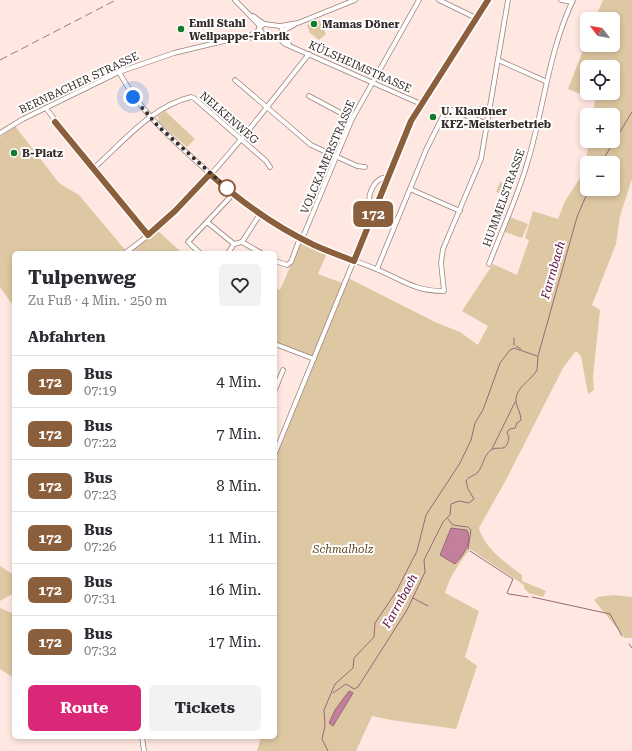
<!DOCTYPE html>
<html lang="de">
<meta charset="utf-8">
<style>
:root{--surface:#fff;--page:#f2f2f3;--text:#2b2b33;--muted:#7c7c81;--line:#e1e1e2;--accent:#db2777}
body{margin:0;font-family:"Roboto Serif",serif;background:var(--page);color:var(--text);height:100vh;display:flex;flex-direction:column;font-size:15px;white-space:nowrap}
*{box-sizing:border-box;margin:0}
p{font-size:13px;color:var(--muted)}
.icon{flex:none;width:22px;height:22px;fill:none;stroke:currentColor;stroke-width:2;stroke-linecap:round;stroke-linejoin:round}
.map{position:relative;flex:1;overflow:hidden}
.sheet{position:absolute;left:12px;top:251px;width:265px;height:488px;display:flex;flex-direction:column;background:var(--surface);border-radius:6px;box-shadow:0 2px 6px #0003}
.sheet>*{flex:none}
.badge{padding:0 8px;border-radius:6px;font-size:14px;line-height:26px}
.needle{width:26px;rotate:301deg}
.fabs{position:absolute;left:580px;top:12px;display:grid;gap:8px}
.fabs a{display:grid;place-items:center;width:40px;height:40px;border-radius:6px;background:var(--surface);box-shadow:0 2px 6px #0003;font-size:20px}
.you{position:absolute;width:20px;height:20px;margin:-10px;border:3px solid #fff;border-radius:50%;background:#1a73e8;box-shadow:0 0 0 6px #1a73e833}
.map>.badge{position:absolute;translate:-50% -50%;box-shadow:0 0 0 2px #fff}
h2{padding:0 16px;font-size:15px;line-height:36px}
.round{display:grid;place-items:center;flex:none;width:42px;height:42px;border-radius:6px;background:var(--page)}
.summary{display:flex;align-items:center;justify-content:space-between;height:68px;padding:0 16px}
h1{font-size:19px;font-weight:700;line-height:30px}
.cta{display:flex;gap:8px;margin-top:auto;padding:8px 16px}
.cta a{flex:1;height:46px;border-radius:6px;background:var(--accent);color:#fff;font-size:16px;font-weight:700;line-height:46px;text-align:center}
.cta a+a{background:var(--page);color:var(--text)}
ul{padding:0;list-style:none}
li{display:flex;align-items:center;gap:12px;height:52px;padding:0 16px;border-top:1px solid var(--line)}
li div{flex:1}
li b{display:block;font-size:15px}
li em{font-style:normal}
li .badge{min-width:44px;font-weight:700;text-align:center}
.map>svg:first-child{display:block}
</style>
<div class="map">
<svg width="632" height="751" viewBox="0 0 632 751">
<rect width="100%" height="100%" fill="#ffe8e1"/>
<g fill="#dec8a3" fill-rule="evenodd">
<path d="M603,0H632V179L620,216L616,244L592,305L600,310L593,377L594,390L588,394L581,356L576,351L563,368L507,478L479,528C484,548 506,563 522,575V581L546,591L543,597L529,593L524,588V585L470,549C458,565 451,574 445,593L479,611L465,657L477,666L456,729L391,720L372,716L356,751H257L261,737H275V459L316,360L275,343V288L280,290L301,242L327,253L318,274L345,284L348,278L435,322L460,332L478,345L488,326L462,311L493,264L517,275L529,240L525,238L533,211L558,219L565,201L584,172L589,141H613V115H593L595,100L568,89L587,40V45H613V19H595ZM587,67H613V93H587ZM587,163H613V189H587Z"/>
<polygon points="319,20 326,34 319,40 310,33 307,25"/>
<polygon points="165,111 195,139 187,147 159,122 158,116"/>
<polygon points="15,126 59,183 79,195 126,251 123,253 14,253 14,307 0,287 0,137"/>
<polygon points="500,182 514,187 510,197 496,192"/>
<polygon points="510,217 528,224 522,238 505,232"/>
<polygon points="158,231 182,253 129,253"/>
<polygon points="0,566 14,575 14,593 0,601"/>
<polygon points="613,595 632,597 632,638 625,638 594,600 598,597"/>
<polygon points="0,608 14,614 14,678 0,669"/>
</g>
<g fill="#c3809c" stroke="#99677a">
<path d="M451,528L467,530C473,542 463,556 455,564L440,555Z"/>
<polygon points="349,691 353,693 333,726 329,723 335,710"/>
</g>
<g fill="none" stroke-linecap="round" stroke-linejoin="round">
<g stroke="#99677a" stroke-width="1">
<polyline points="601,163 632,112"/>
<polyline points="514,345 514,338"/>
<polyline points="516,346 521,349"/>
<polyline points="492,449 515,402"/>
<polyline points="448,519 453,525 468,527 471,530 468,549"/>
<polyline points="470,551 513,579 507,593 509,594 528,597"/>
<polyline points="532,597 610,614 622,636"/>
<polyline points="413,598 428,606"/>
<polyline points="629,644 632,648"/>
<path d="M333,693L346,684L354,689L358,687L407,610L425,572L424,560L443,522L450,515L451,504L459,501L469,503L474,499L468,489L466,481C469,476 474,476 478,472C483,466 484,455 491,450C499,445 506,454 509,438L507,432L510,429L515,428L517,423L521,420C521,413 517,408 516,402C515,387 531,381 537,370L538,356L577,217L589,189"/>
<polyline points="328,751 322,739 325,726 324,710 335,684 353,668 354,658 374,637 375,623 396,592 417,551 426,515 460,463 471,440 475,423 483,410 500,363 510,350 514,348 537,356"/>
</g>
<defs>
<g id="minor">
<polyline points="235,0 260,26"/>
<polyline points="439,0 476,18"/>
<polyline points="561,0 572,2"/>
<polyline points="253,16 264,24"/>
<polygon points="264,24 280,26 282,29 282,34 277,36 263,34 259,28"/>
<polyline points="280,26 298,23 355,0"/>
<polyline points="282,31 294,25"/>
<polyline points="282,34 289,44"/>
<polyline points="277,36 285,44 421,104"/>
<polyline points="249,37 253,38 263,34"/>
<polyline points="498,60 545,81"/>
<path d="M119,72C138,108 166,134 196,161C229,191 263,219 303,240C326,252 352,259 376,269C403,280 413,291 444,291L441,263L443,249L481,159L508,0"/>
<polyline points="235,80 311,145 357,166 365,167"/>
<polyline points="309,96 352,119"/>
<polyline points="46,108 73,145 147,235"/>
<polyline points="0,133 23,119 119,72 174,53 224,41 248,37 259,30"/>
<path d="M93,169C122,143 152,106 191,97L194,98L266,161L270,167"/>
<polyline points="410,189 460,211"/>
<path d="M375,208L370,203C367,194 376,176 387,178"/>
<polyline points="207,222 234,244 242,242 261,253"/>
<polyline points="302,239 352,119 419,0"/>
<polyline points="242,242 260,214"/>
<path d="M125,253C198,201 253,124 309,54"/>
<polyline points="200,253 188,242 233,194"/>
<polyline points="228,253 234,244"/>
<polyline points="275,261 287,265 291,262 300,238"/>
<path d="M489,264C502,230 517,198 527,164C544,109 548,53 573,0"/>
<polyline points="377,269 426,150 444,114 448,110 452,110 488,124"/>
<polyline points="275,344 314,359"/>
<polyline points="275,390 283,370"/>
<polyline points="275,453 411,121 488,0"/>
<polyline points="142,737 144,751"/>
</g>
</defs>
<use href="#minor" stroke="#9b827b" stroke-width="5.5"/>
<use href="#minor" stroke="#fff" stroke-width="4"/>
<polyline stroke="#90817c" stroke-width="1" stroke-dasharray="8 4" stroke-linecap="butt" points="0,60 116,0"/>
</g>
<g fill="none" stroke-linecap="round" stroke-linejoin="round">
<defs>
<path id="line" d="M55,122L148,235L175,211L210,174C241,202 276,227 314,245C327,251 341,256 354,261L411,121L488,0"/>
</defs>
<use href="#line" stroke="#fff" stroke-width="9"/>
<use href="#line" stroke="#8b5e3c" stroke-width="6"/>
<polyline stroke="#362c29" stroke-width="4" stroke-dasharray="0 7.2" points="133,97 158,126 227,188"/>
</g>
<g fill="#127a2d" stroke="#fff" stroke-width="1.5">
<circle cx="314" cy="24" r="4"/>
<circle cx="181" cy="29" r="4"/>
<circle cx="433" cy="117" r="4"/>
<circle cx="14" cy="153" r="4"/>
</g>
<circle fill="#fff" stroke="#8b5e3c" stroke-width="2" cx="227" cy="188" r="8"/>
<g text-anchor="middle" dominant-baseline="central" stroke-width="4" stroke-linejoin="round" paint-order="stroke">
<g font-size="11" font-weight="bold" fill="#362c29" stroke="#fff" text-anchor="start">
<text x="189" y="23">Emil Stahl<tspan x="189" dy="13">Wellpappe-Fabrik</tspan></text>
<text x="322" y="24">Mamas Döner</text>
<text x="441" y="111">U. Klaußner<tspan x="441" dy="13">KFZ-Meisterbetrieb</tspan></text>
<text x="22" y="153">B-Platz</text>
</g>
<g font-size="11" fill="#362c29" stroke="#fff">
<text transform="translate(360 67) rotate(24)">KÜLSHEIMSTRASSE</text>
<text transform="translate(79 83) rotate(-25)">BERNBACHER STRASSE</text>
<text transform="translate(229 118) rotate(41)">NELKENWEG</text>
<text transform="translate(328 157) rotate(-67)">VOLCKAMERSTRASSE</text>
<text transform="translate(504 198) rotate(-70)">HUMMELSTRASSE</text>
</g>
<g font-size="11" font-style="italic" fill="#614818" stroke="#fff">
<text x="343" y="549">Schmalholz</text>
</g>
<g font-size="12" font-style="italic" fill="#5a0836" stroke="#fff">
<text transform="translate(553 270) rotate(-74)">Farrnbach</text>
<text transform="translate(400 601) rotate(-61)">Farrnbach</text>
</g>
</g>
</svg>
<div class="fabs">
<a><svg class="needle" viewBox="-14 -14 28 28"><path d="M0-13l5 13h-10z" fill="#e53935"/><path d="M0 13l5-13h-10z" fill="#7c7c81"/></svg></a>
<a><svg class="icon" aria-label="locate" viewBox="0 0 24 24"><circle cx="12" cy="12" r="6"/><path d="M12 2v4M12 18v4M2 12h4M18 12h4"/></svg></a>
<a>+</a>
<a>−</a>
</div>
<div class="you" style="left:133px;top:97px"></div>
<b class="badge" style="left:373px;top:214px;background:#8b5e3c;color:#fff">172</b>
<section class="sheet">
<div class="summary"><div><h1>Tulpenweg</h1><p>Zu Fuß · 4 Min. · 250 m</p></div><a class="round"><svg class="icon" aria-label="heart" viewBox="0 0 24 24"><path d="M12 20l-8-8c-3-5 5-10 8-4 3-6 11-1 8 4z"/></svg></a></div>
<h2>Abfahrten</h2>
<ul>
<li><span class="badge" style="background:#8b5e3c;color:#fff">172</span><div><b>Bus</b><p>07:19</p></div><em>4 Min.</em></li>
<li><span class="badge" style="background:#8b5e3c;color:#fff">172</span><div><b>Bus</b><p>07:22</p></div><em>7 Min.</em></li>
<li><span class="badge" style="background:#8b5e3c;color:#fff">172</span><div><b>Bus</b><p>07:23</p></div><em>8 Min.</em></li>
<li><span class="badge" style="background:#8b5e3c;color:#fff">172</span><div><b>Bus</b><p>07:26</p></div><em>11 Min.</em></li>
<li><span class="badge" style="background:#8b5e3c;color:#fff">172</span><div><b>Bus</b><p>07:31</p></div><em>16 Min.</em></li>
<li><span class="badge" style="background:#8b5e3c;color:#fff">172</span><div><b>Bus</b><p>07:32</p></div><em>17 Min.</em></li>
</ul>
<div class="cta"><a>Route</a><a>Tickets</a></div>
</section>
</div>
